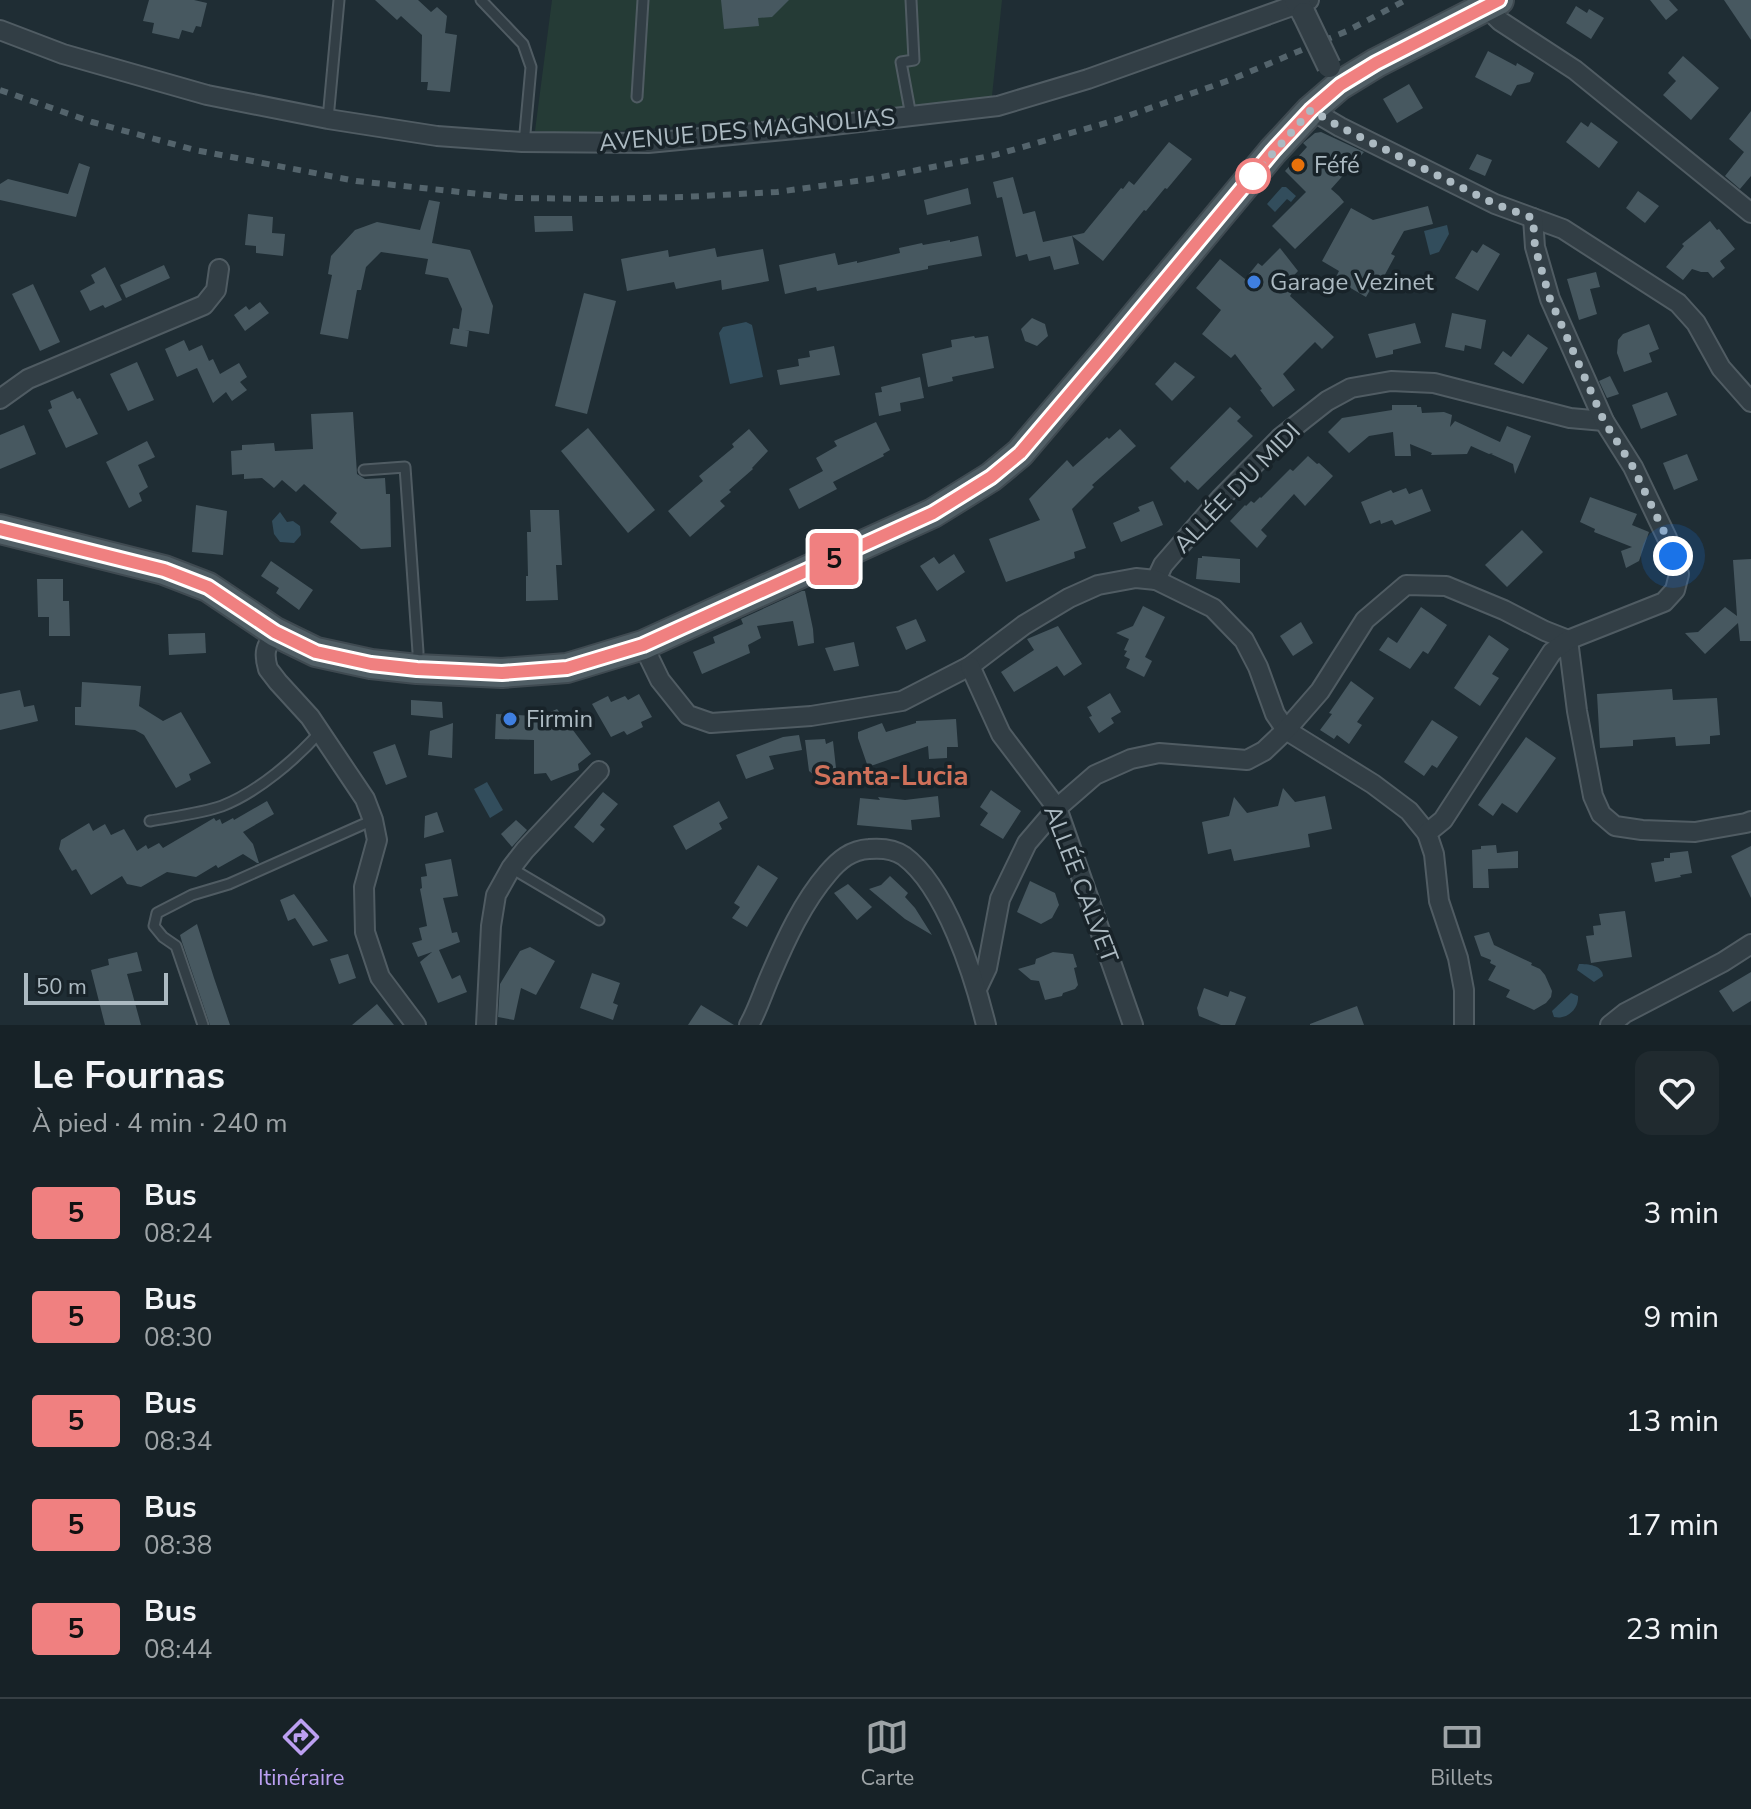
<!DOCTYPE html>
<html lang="fr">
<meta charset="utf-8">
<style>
:root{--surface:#172227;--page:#202a2f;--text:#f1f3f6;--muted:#9ea4a7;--line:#363f44;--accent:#bca0f2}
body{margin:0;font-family:"Nunito Sans",sans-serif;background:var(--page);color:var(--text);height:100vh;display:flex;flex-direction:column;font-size:30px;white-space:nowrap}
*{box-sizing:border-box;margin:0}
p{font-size:26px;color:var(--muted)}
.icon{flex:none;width:44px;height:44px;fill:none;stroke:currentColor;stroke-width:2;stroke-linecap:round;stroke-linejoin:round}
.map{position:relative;height:1025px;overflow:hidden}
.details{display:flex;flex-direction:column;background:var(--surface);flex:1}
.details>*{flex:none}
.badge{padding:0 16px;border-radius:6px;font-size:28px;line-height:52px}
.scale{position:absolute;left:24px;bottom:20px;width:144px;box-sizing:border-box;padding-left:8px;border:4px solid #acbac2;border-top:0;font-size:22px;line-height:28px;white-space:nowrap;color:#acbac2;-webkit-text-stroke:6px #182329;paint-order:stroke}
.you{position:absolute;width:40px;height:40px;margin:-20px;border:6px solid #fff;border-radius:50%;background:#1a73e8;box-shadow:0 0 0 12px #1a73e833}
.map>.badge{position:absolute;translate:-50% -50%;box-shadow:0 0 0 4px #fff}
.round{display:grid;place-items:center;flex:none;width:84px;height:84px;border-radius:16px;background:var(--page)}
.headline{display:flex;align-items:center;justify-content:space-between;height:136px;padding:0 32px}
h1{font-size:38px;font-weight:700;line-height:60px}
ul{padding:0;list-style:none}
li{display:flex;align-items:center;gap:24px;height:104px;padding:0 32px}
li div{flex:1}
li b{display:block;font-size:30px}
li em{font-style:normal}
li .badge{min-width:88px;font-weight:700;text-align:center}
.menu{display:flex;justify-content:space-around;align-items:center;height:112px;border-top:2px solid var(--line);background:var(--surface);font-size:22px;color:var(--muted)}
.menu a{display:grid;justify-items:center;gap:4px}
.menu .active{color:var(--accent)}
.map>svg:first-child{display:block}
</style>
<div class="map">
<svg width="1751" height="1025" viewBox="0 0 1751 1025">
<rect width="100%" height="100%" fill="#1f2d34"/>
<path fill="#253b36" d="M552,0H1002L992,96L958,105L713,129V122C654,129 595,135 535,131Z"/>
<g fill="#324d5c">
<polygon points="1282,187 1286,187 1296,196 1291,202 1287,199 1275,212 1267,204"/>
<polygon points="1447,225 1449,234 1439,252 1430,255 1424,231"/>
<polygon points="746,322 752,325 763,377 730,384 719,333 723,327"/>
<polygon points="280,512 287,522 293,521 300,526 301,535 294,543 280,542 274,534 272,521"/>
<polygon points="487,782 503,810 490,818 474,789"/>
<path d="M1579,964C1588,964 1602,965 1603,976L1594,982L1577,970Z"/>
<path d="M1571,993L1578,996C1579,1009 1567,1020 1554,1017L1552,1011Z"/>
</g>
<g fill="#475860">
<polygon points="149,0 194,0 207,3 201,27 196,26 193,33 182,30 179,39 152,33 154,23 143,21"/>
<polygon points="375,0 418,0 431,12 437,7 447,16 445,33 457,35 450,92 427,90 428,82 421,82 422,35 401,16 397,20"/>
<polygon points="721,0 789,0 772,17 758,18 759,26 724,29"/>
<polygon points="1650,0 1669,0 1678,10 1666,20"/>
<polygon points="1724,0 1751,0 1751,40"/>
<polygon points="1576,6 1587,13 1589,9 1604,18 1591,39 1566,23"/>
<polygon points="1488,51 1516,66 1517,63 1534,73 1530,82 1517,85 1511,96 1475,77"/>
<polygon points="1683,56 1719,88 1691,120 1663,95 1676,81 1668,73"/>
<polygon points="1409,84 1423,108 1397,123 1383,99"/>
<polygon points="1751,111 1751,176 1740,189 1725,176 1744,152 1729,139"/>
<polygon points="1581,122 1588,127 1591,122 1618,142 1599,168 1566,142"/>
<polygon points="1321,132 1364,152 1331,189 1339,196 1344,202 1295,249 1272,226 1306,192 1285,171 1307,147 1303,143 1315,133"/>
<polygon points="1169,142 1192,159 1167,189 1165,188 1146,211 1144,210 1103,261 1072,236 1079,264 1054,270 1050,256 1029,261 1027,254 1016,257 1002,197 997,198 993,182 1013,177 1023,214 1035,211 1043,242 1084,233 1121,188 1123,189 1129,181 1134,185"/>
<polygon points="1477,154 1492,160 1485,176 1469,169"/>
<polygon points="79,163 90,167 76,217 0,200 0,184 8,179 68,194"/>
<polygon points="968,188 971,204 927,215 924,200"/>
<polygon points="1638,191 1659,206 1645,223 1626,208"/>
<polygon points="429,200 440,202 432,243 470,250 493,306 489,334 465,330 469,331 467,347 450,344 453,328 459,329 462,309 448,278 425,274 428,259 381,252 366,267 361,290 357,290 348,339 320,334 332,275 328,274 331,256 355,230 377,222 420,230"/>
<polygon points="1428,206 1433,224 1404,231 1391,254 1395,256 1382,280 1377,278 1366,297 1335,279 1339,271 1322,261 1351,208 1373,220"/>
<polygon points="248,214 273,217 272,233 285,234 283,256 256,253 256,246 245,245"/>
<polygon points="534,216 572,216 573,231 535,232"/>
<polygon points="1710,221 1717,230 1719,229 1735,249 1720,261 1725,268 1713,278 1708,272 1701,272 1692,269 1683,280 1666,267 1684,246 1682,244"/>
<polygon points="978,236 982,256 928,266 928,269 817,291 816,287 785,294 779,265 835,253 838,265 857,261 857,263 900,253 899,248 922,243 923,245 950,240 950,242"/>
<polygon points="1483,244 1500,254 1478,291 1455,278 1472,250 1477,253"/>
<polygon points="715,248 717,257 763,249 769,281 722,290 721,280 676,289 674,282 627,291 621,259 668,250 669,257"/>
<polygon points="1280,248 1298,271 1285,285 1293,291 1290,296 1334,337 1322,349 1315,342 1283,374 1295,390 1273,407 1260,390 1262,389 1235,354 1231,358 1202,334 1221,310 1196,288 1220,259 1245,279 1258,263 1262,266"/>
<polygon points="164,265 170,278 126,298 120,285"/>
<polygon points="105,267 122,300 105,308 103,305 90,311 80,291 95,283 91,275"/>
<polygon points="1596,272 1600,287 1590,289 1597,314 1579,320 1567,279"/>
<polygon points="33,284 60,342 40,351 12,294"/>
<polygon points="584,293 616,301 587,414 555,406"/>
<polygon points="260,302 269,313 245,331 234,315 246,306 249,310"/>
<polygon points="1452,313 1486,320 1481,349 1465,345 1464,351 1445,347"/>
<polygon points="1032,318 1045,324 1048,336 1037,346 1025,341 1021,329"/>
<polygon points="1415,323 1421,343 1393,350 1393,354 1376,358 1368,334"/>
<polygon points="1649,324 1659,349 1649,353 1652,362 1624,372 1617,353 1618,340 1623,334"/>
<polygon points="1528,334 1548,348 1523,384 1494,364 1503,351 1511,357"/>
<polygon points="974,336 975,338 988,336 994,368 952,377 953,381 928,387 922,354 952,347 951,340"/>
<polygon points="184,340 189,351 202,345 209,361 213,359 220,374 239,363 247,377 240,382 247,390 232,401 226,392 213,403 197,368 177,377 165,349"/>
<polygon points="834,346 840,375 780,385 777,370 799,366 798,359 810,357 809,351"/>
<polygon points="137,362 154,400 128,411 110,374"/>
<polygon points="1175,362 1195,377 1172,401 1155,384"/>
<polygon points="1610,376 1619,394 1607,398 1599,381"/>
<polygon points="920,377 924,398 900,403 901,411 879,416 875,393 882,392 881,387"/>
<polygon points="73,391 77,399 80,398 98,434 66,448 48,410 52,408 50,401"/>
<polygon points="1667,392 1677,415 1641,429 1632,405"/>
<polygon points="1392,405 1417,405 1417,407 1421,407 1422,413 1444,412 1452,415 1450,427 1455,421 1500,442 1507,426 1531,436 1515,474 1513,464 1491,454 1493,453 1489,454 1471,446 1467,454 1431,455 1432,453 1410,444 1411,456 1395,456 1393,432 1369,436 1349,453 1328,432 1342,418 1392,410"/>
<polygon points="1230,407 1241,417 1237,421 1253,436 1198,490 1187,480 1185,483 1170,468"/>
<polygon points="353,412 357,474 365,479 385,478 386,494 390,494 391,547 361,549 330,522 337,513 304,484 296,492 282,480 274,488 262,478 244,479 244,474 232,475 231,451 242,450 242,445 274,443 275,451 313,449 311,414"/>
<polygon points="876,422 890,450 883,454 884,456 833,482 837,489 799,509 789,489 823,471 816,458 837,446 834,441"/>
<polygon points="24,425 36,454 0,469 0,435"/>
<polygon points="588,428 655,510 628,533 561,451"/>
<polygon points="749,429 768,451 752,468 753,469 729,490 731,492 720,501 725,506 690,537 668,511 703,481 699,476 734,447 732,444"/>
<polygon points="1120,429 1136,446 1092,485 1094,487 1072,509 1086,548 1074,552 1075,558 1006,582 989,539 1040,520 1029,499 1067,460 1073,467 1107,437 1109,439"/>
<polygon points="147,441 155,457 138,465 148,487 139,493 142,501 129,508 106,462"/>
<polygon points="1687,454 1698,480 1674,490 1663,463"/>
<polygon points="1308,456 1317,464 1319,463 1333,476 1305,506 1294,494 1261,530 1267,536 1257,548 1230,521 1245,505 1246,506 1251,501 1254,503 1260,497 1261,498 1290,469 1293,471"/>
<polygon points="1406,488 1409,494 1422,489 1431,511 1395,525 1392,520 1381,524 1380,520 1370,524 1361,502 1391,490 1393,493"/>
<polygon points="1590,497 1637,514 1632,525 1649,532 1639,561 1626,568 1621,551 1632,547 1594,532 1595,529 1580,522"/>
<polygon points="1153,501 1163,525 1121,542 1113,523 1140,511 1138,507"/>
<polygon points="196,505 227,511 223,555 192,552"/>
<polygon points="530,510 559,510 562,565 556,565 558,600 526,601 526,576 528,576 527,532 531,532"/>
<polygon points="1522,530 1543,552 1507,587 1485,565"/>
<polygon points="954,554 965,572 937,591 920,566 934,557 939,564"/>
<polygon points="1202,556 1240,559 1240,583 1196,579 1198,558 1202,558"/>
<polygon points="1751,559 1751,641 1740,641 1738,623 1705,654 1685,633 1698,632 1725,607 1737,616 1733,560"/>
<polygon points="271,561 313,590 299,610 276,593 279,588 261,576"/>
<polygon points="37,579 63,579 63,601 69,601 70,636 49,636 49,617 38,617"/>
<polygon points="802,591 805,591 813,629 814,643 798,646 793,621 757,626 761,638 748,645 750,653 702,674 693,652 715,643 713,637 743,624 741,619"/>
<polygon points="1143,606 1165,617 1145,657 1152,661 1144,677 1126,668 1130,659 1124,656 1127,651 1124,650 1129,639 1116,633 1133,626"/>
<polygon points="1421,607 1447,625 1428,654 1423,651 1410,669 1379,650 1388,637 1397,643"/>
<polygon points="916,619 926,641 906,650 896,627"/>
<polygon points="1301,622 1313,643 1293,656 1280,636"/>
<polygon points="1058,626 1082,664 1064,676 1057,666 1014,692 1001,672 1034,650 1027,639"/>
<polygon points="205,633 206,653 169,655 168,634"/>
<polygon points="1489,635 1509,649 1492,674 1499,678 1480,706 1454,688"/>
<polygon points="854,642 859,666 834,671 825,648"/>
<polygon points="1351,681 1374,698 1357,722 1362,725 1349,744 1337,735 1334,739 1320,730 1332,714 1329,713"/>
<polygon points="82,682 141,686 139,706 163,721 181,712 211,763 189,774 191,780 176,788 144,735 135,730 75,725 75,707 81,707"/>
<polygon points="1672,689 1673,700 1717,698 1720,735 1710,736 1710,744 1676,746 1675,737 1633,740 1633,746 1600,748 1597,694"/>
<polygon points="20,690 24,707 34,705 38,721 0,730 0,694"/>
<polygon points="1110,693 1121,712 1111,718 1114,723 1099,733 1089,717 1092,716 1087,707"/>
<polygon points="639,694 652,717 641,722 643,727 627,735 624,731 611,737 592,704 608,696 611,702 625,696 628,700"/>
<polygon points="411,700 442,702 443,718 411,715"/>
<polygon points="557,709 591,754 578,764 579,770 551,781 546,773 534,774 534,740 495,739 496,714 535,716 546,714"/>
<polygon points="956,719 958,747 947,747 947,758 929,759 928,746 868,767 858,738 858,732 882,723 886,732 916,723 916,721"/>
<polygon points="1432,720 1458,737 1437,768 1432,765 1424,776 1404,762"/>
<polygon points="453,723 452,758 428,755 430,731"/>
<polygon points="799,735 802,750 769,756 774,769 746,779 736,755 783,737"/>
<polygon points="1526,737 1556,758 1517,813 1502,803 1493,816 1478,805"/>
<polygon points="825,739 826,744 833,741 836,768 825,770 818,778 809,771 805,740"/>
<polygon points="395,744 407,777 386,785 373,752"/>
<polygon points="1283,788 1295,802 1325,796 1332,829 1308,834 1310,847 1234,861 1231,849 1208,854 1202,822 1229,816 1234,797 1247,813 1278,806"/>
<polygon points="991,790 1021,811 1003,839 980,825 988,813 980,807"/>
<polygon points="603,792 618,804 600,825 605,829 593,843 574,827"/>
<polygon points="938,796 940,817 911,820 912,830 857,825 860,798 880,800 878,797 905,800"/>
<polygon points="267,801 274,814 243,832 253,844 259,863 257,863 243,854 218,868 216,865 196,877 167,872 141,887 127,884 122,876 91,895 76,869 72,871 59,849 61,840 89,823 93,831 105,824 111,835 124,829 137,851 146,845 148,849 159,843 163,848 214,818 216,821 220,819 222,824 233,818 234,820"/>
<polygon points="719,801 728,818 719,823 722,829 686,850 673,826"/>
<polygon points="437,812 444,832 424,838 425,816"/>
<polygon points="516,820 527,830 512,847 501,834"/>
<polygon points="1496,845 1497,853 1518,851 1518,868 1488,869 1489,888 1473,888 1472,850 1481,849 1481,846"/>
<polygon points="1751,846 1751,898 1731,856"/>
<polygon points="1688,851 1692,873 1680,875 1681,877 1655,882 1651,863 1664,861 1664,858 1670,858 1670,853"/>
<polygon points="451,859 458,896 443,898 452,933 457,932 460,942 439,950 452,979 460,975 467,992 438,1003 420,962 432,952 418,957 412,943 422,940 419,928 427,926 420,889 422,888 421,877 427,876 425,864"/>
<polygon points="758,865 778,878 747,927 732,918 740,907 734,903"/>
<polygon points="890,876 908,893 905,897 915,908 932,935 905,919 869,889 881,885"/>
<polygon points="1030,881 1055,893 1059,905 1052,918 1041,924 1017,912"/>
<polygon points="848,884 872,907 857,920 834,893"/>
<polygon points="294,894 308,913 328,941 313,946 295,918 288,921 280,900"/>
<polygon points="1625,911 1632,957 1591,963 1586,936 1594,935 1593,926 1601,925 1599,914"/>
<polygon points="197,924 214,978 230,1025 210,1025 182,942 180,935"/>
<polygon points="1489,932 1494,945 1532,963 1531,965 1540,969 1545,975 1552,991 1551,997 1546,1003 1534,1010 1506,997 1510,990 1488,980 1496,966 1490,963 1491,960 1481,956 1474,936"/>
<polygon points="530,947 555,961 536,995 521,988 514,1020 498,1017 500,984 520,951"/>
<polygon points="137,952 142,971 127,974 141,1025 105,1025 91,970 109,965 108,959"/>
<polygon points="1053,952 1073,954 1077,967 1074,968 1078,985 1075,989 1063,993 1062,996 1045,1000 1039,981 1031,980 1018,969 1035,964 1036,959"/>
<polygon points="348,954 356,978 339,984 330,959"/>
<polygon points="1751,972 1751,1001 1733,1012 1719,991"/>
<polygon points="592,973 620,983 613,1003 618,1005 613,1020 580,1008"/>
<polygon points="1204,988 1228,997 1230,991 1246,997 1235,1025 1221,1025 1199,1016 1197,1008"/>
<polygon points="377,1004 394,1025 352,1025"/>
<polygon points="701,1005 734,1025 688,1025"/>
<polygon points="1357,1006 1364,1025 1310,1025 1310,1024"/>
</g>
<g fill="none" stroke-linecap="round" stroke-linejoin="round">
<defs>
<g id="service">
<polyline points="481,0 523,44 531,67 525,133 522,142"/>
<polyline points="637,97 643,0"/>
<polyline points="911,116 901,62 914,60 911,0"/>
<polyline points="328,119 339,0"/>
<polyline points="364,470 405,467 418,652 417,666"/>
<path d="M150,821C171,817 203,813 222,806C258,792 296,759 321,731"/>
<polyline points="511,868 599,920"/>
<polyline points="203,1025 176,946 163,937 154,926 157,913 192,895 229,884 373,820"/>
</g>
<g id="minor">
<polyline points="1486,7 1500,21 1575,70 1751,213"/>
<polyline points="0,30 63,54 207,95 328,119 437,136 522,142 648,143 816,127 998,106 1088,79 1309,0"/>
<polyline points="1311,110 1340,127 1495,204 1563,229 1678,303 1696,323 1721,368 1751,402"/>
<polyline points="0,399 28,379 204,305 216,290 219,269"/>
<polyline points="1156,580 1163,565 1221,498 1280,438 1327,401 1351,388 1391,381 1434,383 1570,418 1604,421"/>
<path d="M275,632C266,647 263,652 268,669L278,682L310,717L365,799L373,820L377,840L364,887L365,932L380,977L416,1025"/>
<polyline points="643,645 660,680 688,715 711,723 811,716 902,701 970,666 1024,625 1069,598 1098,585 1136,578 1156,580 1213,608 1244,640 1258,667 1275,714 1286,730 1373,784 1409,811 1427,833"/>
<polyline points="970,666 1001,734 1057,808 1133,1025"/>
<polyline points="977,989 987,968 1000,899 1027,843 1057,808 1095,775 1131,759 1159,753 1247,760 1264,751 1286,730 1320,691 1365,620 1406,585 1446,586 1504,610 1545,631 1568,640 1577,711 1593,796 1601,814 1615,826 1642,830 1695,832 1746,823 1751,821"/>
<polyline points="486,1025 491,926 496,895 511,868 525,850 599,771"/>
<path d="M749,1025C758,1009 763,992 771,974C786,939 803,902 828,873C839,860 851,850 869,849C880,848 894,849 904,856C946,887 974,976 986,1025"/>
<polyline points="1464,1025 1464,990 1458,958 1439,901 1434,854 1427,833 1443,820 1552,652 1568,640 1664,602 1675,590 1679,574 1667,538 1633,467 1604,421 1550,299 1535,247 1533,218"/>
<polyline points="1610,1025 1625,1013 1723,962 1751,944"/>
</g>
<polyline id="tertiary" points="1296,0 1304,14"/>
<polyline id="primary" points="0,529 164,570 208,587 275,632 316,652 371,664 417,669 502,673 567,668 643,645 933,513 991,477 1020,453 1105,353 1273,151 1311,110 1340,85 1376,63 1499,0"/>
</defs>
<use href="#service" stroke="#505c63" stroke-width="13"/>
<use href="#minor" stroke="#505c63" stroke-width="22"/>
<use href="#tertiary" stroke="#505c63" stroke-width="26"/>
<use href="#primary" stroke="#3f4a51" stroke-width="32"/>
<use href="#service" stroke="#323e45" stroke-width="9"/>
<use href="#minor" stroke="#323e45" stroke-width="18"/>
<use href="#tertiary" stroke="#323e45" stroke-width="22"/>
<use href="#primary" stroke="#505e65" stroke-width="28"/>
<polyline stroke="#54646c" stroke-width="6" stroke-dasharray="8 8" stroke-linecap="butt" points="0,90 92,122 195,150 356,181 517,198 598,199 683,197 777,192 871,179 995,155 1116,120 1230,80 1347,31 1406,0"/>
<defs>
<polyline id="tertiary-bridge" points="1304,14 1329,66"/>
</defs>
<use href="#tertiary-bridge" stroke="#505c63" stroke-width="26" stroke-linecap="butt"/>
<use href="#tertiary-bridge" stroke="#323e45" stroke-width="22"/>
</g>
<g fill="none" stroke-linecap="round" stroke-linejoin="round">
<defs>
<polyline id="line" points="0,529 164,570 208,587 275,632 316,652 371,664 417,669 502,673 567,668 643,645 933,513 991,477 1020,453 1105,353 1273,151 1311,110 1340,85 1376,63 1499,0"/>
</defs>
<use href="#line" stroke="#fff" stroke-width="18"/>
<use href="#line" stroke="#f08080" stroke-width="12"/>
<polyline stroke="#acbac2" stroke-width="8" stroke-dasharray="0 14.4" points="1253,176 1311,110 1340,127 1495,204 1533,218 1535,247 1550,299 1604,421 1633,467 1667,538 1673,556"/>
</g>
<circle fill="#e8710a" stroke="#182329" stroke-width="3" cx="1298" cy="165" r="8"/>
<circle fill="#fff" stroke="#f08080" stroke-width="4" cx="1253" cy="176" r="16"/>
<g fill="#3f7fe0" stroke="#182329" stroke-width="3">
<circle cx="1254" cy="282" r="8"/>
<circle cx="510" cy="719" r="8"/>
</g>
<g text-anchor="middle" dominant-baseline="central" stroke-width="7" stroke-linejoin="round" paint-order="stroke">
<g font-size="24" fill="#acbac2" stroke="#182329">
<text transform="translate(747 130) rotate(-5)">AVENUE DES MAGNOLIAS</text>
<text transform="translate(1237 488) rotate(-46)">ALLÉE DU MIDI</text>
<text transform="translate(1081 884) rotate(69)">ALLÉE CALVET</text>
</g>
<g font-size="24" fill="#acbac2" stroke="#182329" text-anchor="start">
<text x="1314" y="165">Féfé</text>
<text x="1270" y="282">Garage Vezinet</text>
<text x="526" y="719">Firmin</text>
</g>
<g font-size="28" font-weight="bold" fill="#d0715a" stroke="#182329">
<text x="891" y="776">Santa-Lucia</text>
</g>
</g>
</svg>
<div class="scale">50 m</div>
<div class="you" style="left:1673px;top:556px"></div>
<b class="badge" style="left:834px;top:559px;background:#f08080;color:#111">5</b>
</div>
<section class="details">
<div class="headline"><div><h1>Le Fournas</h1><p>À pied · 4 min · 240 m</p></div><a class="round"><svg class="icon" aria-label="heart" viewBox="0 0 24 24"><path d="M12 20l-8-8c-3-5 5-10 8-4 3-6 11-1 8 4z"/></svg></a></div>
<ul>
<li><span class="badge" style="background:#f08080;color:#111">5</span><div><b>Bus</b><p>08:24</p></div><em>3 min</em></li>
<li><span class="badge" style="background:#f08080;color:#111">5</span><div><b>Bus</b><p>08:30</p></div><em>9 min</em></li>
<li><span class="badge" style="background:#f08080;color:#111">5</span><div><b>Bus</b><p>08:34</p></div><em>13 min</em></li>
<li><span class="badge" style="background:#f08080;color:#111">5</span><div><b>Bus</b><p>08:38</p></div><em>17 min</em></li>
<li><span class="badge" style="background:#f08080;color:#111">5</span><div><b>Bus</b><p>08:44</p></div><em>23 min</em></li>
</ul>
</section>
<nav class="menu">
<a class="active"><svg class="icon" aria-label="directions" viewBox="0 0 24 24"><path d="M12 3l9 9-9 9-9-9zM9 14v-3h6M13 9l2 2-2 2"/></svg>Itinéraire</a>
<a><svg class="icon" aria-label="map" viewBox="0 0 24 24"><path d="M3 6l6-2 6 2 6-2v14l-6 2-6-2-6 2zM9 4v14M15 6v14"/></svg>Carte</a>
<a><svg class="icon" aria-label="tickets" viewBox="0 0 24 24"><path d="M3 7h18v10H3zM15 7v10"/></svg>Billets</a>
</nav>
